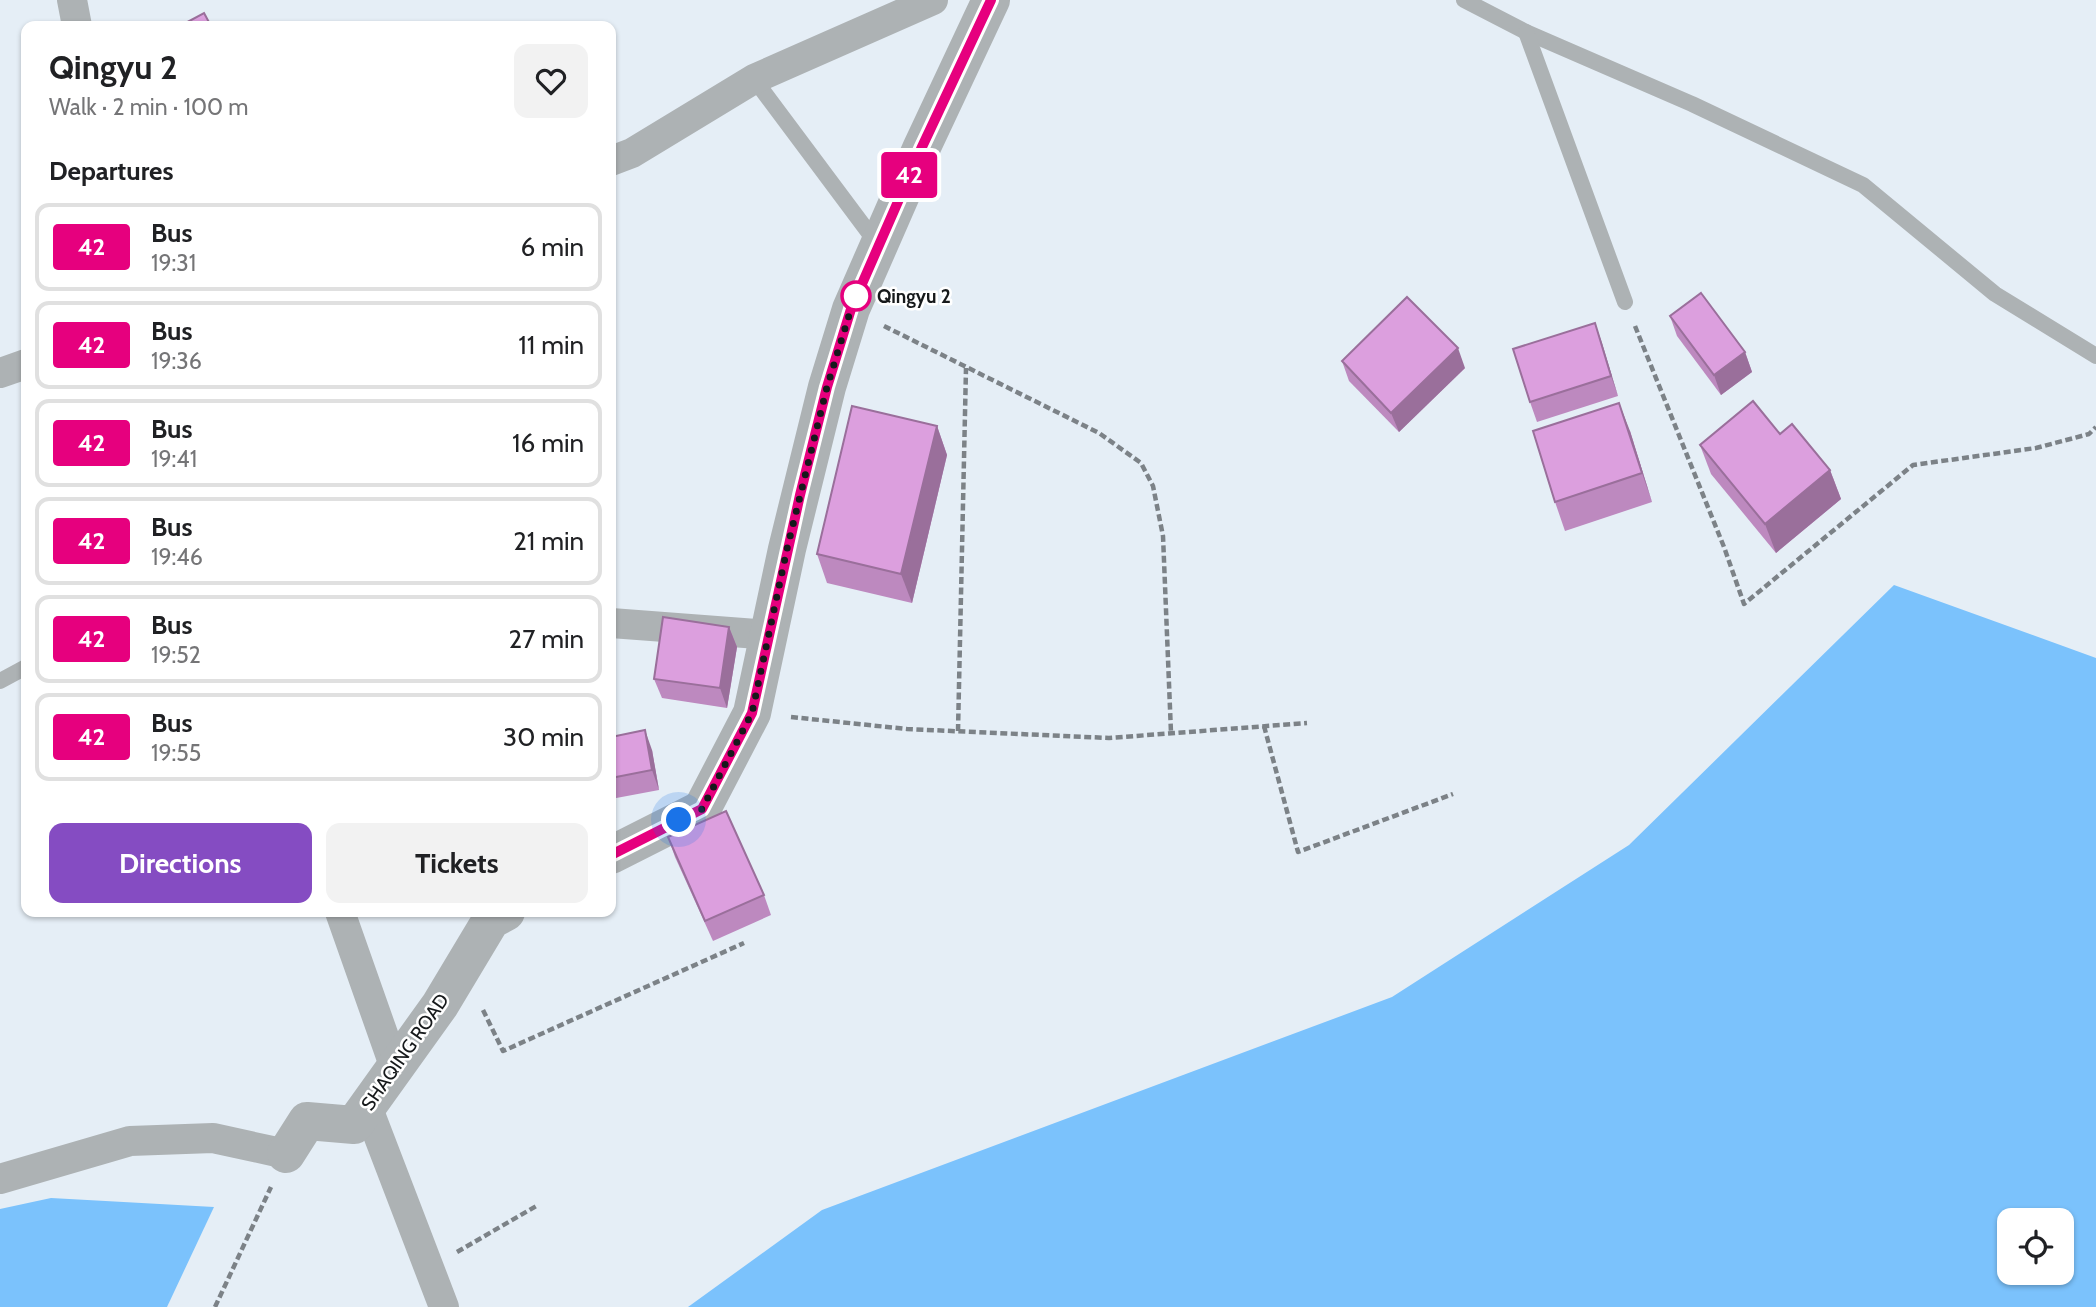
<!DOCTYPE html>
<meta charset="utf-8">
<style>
:root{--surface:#fff;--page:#f2f2f2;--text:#202124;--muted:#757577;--line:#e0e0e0;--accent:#854cc2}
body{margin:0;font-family:Cabin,sans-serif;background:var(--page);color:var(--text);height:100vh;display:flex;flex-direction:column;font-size:26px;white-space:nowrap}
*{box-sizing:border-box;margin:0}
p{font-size:23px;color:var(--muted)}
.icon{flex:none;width:38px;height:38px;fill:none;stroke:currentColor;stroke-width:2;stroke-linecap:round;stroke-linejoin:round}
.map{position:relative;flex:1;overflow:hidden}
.drawer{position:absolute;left:21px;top:21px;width:595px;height:896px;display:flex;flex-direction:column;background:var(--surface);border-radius:14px;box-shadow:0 2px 5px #0004}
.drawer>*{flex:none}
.badge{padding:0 14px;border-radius:5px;font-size:24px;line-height:46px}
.controls{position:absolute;left:1997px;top:1208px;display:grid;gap:14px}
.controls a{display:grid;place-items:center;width:77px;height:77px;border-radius:14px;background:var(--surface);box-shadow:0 2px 5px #0004;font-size:35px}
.you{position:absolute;width:35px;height:35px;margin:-18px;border:5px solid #fff;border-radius:50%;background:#1a73e8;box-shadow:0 0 0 10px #1a73e833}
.map>.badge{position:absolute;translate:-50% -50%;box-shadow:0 0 0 4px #fff}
h2{padding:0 28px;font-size:26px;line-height:63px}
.round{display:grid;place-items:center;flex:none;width:74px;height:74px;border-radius:14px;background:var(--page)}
.summary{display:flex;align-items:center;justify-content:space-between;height:119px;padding:0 28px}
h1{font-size:33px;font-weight:700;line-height:52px}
.primary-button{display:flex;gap:14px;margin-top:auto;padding:14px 28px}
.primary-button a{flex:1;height:80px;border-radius:14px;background:var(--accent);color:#fff;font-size:28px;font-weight:700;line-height:80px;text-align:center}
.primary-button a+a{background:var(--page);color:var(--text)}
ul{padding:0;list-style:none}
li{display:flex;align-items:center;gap:21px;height:88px;margin:0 14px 10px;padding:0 14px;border:4px solid var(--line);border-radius:14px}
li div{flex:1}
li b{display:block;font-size:26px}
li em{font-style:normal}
li .badge{min-width:77px;font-weight:700;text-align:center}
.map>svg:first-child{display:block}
</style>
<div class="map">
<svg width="2096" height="1307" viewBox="0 0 2096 1307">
<rect width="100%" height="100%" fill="#e5eef6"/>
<g fill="#7bc2fc" fill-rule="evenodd">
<path d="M1894,585L2096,658V1307H688L822,1210L1392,997L1629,845ZM2009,1220H2062V1272H2009Z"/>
<polygon points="51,1198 214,1207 167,1307 0,1307 0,1209"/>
</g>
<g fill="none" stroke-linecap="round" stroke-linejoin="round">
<g stroke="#7c8287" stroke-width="4.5" stroke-dasharray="7 3.5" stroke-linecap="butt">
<polyline points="884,326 1099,433 1141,463 1153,486 1163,536 1171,733"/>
<polyline points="1635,326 1724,547 1744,604 1913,465 2036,448 2089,434 2096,427"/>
<polyline points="791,717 907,729 1109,738 1307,723"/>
<polyline points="1264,726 1298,852 1453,794"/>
<polyline points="958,731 966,368"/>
<polyline points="483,1010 503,1051 744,943"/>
<polyline points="457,1252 538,1205"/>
<polyline points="215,1307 271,1187"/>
</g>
<g stroke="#adb2b4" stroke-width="16">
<polyline points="1464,0 1526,32 1692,104 1863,185 1995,294 2096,356"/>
<polyline points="1526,32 1625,302"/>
<polyline points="754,79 878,245"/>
<polyline points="0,681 26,667"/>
</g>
<g stroke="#adb2b4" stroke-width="30">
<polyline points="72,0 77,26"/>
<polyline points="611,161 632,153 754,79 933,0"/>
<polyline points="0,373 26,364"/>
<polyline points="611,623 770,635"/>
<polyline points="340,912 395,1068"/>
<polyline points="367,1106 444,1307"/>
<polyline points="0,1179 130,1141 213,1138 286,1154"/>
</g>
<g stroke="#adb2b4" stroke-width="38">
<polyline points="611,855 702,809 752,713 787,549 827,387 851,309 921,149 991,0"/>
<polyline points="286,1154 307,1121 354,1125 440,1005 491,920 506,912"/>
</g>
</g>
<g fill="#bd89bf">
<polygon points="1670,316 1745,352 1752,372 1721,395 1677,336"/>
<polygon points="1595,323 1618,396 1537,422 1530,402"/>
<polygon points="1342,361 1465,368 1399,432 1349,381"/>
<polygon points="937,426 947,455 912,603 827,583 817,554"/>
<polygon points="1630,431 1652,502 1565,531 1555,502"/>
<polygon points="1780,434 1830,470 1841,499 1776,553 1711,474 1700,445"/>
<polygon points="729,627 737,647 727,708 662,698 654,679"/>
<polygon points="611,737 652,750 659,790 611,799"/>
<polygon points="668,837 764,895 771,915 713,941 675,857"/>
</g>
<g fill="#9a6f9b">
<polygon points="1595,323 1602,343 1618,396 1611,376"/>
<polygon points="1458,348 1465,368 1399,432 1391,413"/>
<polygon points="1745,352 1752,372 1721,395 1714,375"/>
<polygon points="1619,403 1630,431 1652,502 1642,473"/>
<polygon points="937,426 947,455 912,603 901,574"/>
<polygon points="1830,470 1841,499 1776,553 1765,524"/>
<polygon points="729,627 737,647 727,708 720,688"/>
<polygon points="645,730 652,750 659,790 652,770"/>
</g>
<g fill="#dc9fde" stroke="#9a6f9b" stroke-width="2">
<polygon points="204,13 211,26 180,26"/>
<polygon points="1701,293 1745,352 1714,375 1670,316"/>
<polygon points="1407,297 1458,348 1391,413 1342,361"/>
<polygon points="1595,323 1611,376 1530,402 1513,349"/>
<polygon points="1753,401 1780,434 1792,424 1830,470 1765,524 1700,445"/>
<polygon points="1619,403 1642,473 1555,502 1533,431"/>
<polygon points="852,406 937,426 901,574 817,554"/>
<polygon points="663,617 729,627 720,688 654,679"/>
<polygon points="645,730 652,770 611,778 611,737"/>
<polygon points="726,811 764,895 705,921 668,837"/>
</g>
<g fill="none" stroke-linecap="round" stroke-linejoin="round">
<defs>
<polyline id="line" points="611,855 702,809 752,713 800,495 827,387 851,309 921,149 991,0"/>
</defs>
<use href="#line" stroke="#fff" stroke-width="16"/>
<use href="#line" stroke="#e6007e" stroke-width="10"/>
<polyline stroke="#16191b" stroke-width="7" stroke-dasharray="0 12.6" points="679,820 702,809 752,713 787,549 827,387 851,309 860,288 856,296"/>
</g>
<circle fill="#fff" stroke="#e6007e" stroke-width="3.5" cx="856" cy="296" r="14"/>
<g text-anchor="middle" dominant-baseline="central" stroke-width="5" stroke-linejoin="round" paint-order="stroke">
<g font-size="19" font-weight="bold" fill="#16191b" stroke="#fff" text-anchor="start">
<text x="877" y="296">Qingyu 2</text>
</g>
<g font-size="19" fill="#16191b" stroke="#fff">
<text transform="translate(405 1052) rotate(-55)">SHAQING ROAD</text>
</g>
</g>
</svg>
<div class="controls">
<a><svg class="icon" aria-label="locate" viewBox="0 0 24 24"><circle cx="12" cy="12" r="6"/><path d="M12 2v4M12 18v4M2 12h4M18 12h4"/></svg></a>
</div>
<div class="you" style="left:679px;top:820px"></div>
<b class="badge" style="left:909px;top:175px;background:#e6007e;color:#fff">42</b>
<section class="drawer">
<div class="summary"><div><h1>Qingyu 2</h1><p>Walk · 2 min · 100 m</p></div><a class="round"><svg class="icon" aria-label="heart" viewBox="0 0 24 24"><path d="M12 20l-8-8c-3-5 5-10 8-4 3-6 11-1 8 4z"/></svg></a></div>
<h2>Departures</h2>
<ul>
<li><span class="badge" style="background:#e6007e;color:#fff">42</span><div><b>Bus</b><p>19:31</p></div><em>6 min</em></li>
<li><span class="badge" style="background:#e6007e;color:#fff">42</span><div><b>Bus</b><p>19:36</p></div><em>11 min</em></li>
<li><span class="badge" style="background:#e6007e;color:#fff">42</span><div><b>Bus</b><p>19:41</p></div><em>16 min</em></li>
<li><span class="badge" style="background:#e6007e;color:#fff">42</span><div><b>Bus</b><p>19:46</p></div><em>21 min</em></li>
<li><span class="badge" style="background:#e6007e;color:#fff">42</span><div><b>Bus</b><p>19:52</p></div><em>27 min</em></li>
<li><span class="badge" style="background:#e6007e;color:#fff">42</span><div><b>Bus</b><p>19:55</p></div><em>30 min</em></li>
</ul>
<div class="primary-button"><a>Directions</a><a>Tickets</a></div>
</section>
</div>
